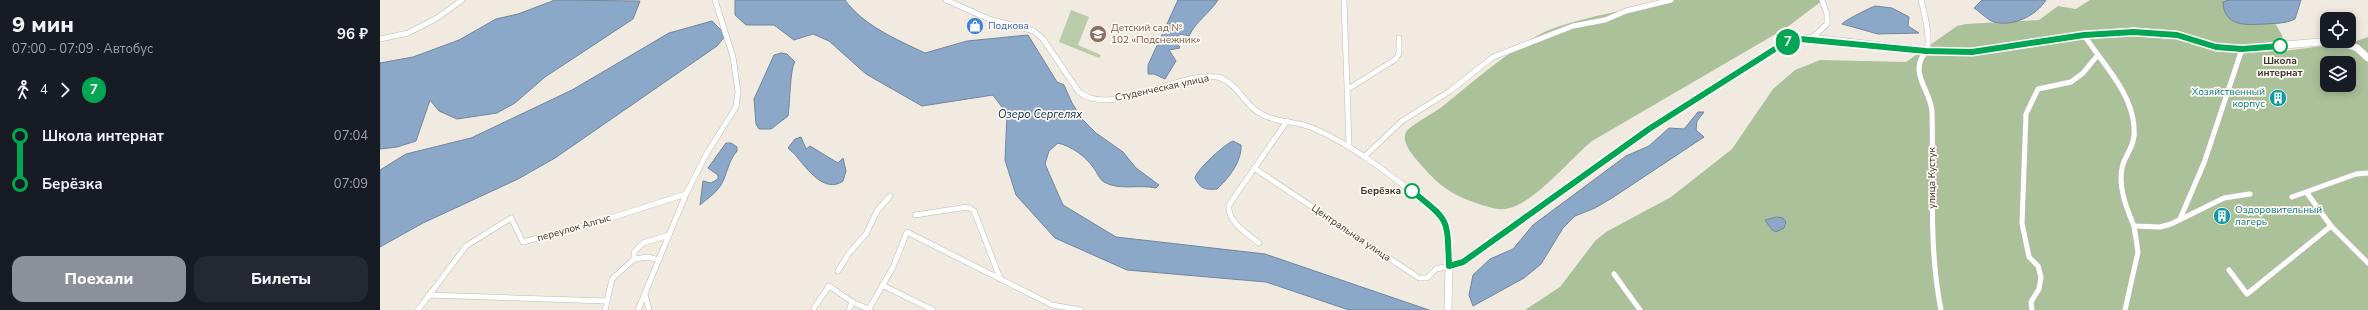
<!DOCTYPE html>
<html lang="ru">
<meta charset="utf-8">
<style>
:root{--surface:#171b24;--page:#242831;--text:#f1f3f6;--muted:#9ea1a6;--accent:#8c9099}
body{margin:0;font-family:"Nunito Sans",sans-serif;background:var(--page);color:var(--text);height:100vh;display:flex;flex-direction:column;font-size:15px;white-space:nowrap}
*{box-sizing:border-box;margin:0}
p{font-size:13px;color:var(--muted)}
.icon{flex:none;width:22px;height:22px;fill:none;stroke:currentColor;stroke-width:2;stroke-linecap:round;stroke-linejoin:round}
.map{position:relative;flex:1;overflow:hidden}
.sheet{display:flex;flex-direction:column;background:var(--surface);width:380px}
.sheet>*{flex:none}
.badge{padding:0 8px;border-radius:13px;font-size:14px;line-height:26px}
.controls{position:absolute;left:1940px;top:12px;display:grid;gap:8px}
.controls a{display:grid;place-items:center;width:36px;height:36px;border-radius:8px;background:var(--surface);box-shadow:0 2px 10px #0003;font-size:20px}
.map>.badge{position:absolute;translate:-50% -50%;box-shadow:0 0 0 2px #fff}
.legs{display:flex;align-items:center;gap:6px;height:44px;padding:0 12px;font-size:13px}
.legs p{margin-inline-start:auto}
.headline{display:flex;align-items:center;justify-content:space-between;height:68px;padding:0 12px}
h1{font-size:22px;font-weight:800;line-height:30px}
.primary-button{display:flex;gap:8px;margin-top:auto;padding:8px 12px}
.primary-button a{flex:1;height:46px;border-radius:12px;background:var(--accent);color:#fff;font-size:16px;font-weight:800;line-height:46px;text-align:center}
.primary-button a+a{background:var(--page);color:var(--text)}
ul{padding:0 12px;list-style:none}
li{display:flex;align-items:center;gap:14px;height:48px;font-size:15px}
li i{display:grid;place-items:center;width:6px;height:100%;margin:0 5px;background:currentColor}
li i::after{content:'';width:10px;height:10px;margin:-5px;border:3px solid;border-radius:50%;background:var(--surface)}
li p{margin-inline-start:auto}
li:first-child i{background:linear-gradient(#0000 50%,currentColor 0)}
li:last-child i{background:linear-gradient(currentColor 50%,#0000 0)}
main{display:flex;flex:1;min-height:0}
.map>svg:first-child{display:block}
</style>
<main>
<section class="sheet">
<div class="headline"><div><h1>9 мин</h1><p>07:00 – 07:09 · Автобус</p></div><b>96 ₽</b></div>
<div class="legs"><svg class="icon" aria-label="walk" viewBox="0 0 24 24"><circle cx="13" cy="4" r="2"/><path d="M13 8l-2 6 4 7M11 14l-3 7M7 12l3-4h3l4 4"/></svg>4<svg class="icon" aria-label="forward" viewBox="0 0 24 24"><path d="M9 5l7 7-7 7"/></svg><b class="badge" style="background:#00a651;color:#fff">7</b></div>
<ul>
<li><i style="color:#00a651"></i><b>Школа интернат</b><p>07:04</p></li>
<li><i style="color:#00a651"></i><b>Берёзка</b><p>07:09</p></li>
</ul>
<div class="primary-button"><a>Поехали</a><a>Билеты</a></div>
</section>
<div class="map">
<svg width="1988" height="310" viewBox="0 0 1988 310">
<rect width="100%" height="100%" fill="#f0eae1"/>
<polygon fill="#b9ccaa" points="691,10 709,17 698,45 721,55 719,58 679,42"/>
<g fill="#abc19a" fill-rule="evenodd">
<path d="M1289,0H1443L1406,28L1212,141C1191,158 1151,207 1125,209C1114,210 1103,205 1093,202C1073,195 1057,184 1044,168C1037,160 1020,143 1026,132C1029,126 1056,112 1063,106C1093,82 1141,39 1177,27C1213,15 1252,9 1289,0Z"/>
<path d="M1710,0H1893L1892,18L1902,35L1904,51L1951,45L1962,46L1988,37V310H1145L1180,287L1215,241L1226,232L1291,197L1352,149L1393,89L1415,70L1440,60L1526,62L1577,26L1586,24L1659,20L1678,6L1696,9ZM1947,63H1969V85H1947Z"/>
</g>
<g fill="#8ba8c9" stroke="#72869c">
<polygon points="175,0 260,1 253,19 165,77 135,103 117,113 77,119 59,111 50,100 36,141 17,147 0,149 0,63 33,57 79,40 116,19 138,14"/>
<path d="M355,0H465C484,26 516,39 545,53L587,41L648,35L677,82L684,85L692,103L702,119L716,133L743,152L756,168L779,185L776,188C759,184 740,191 724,182C719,179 717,172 713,167C705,156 691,146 678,143L669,151L665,164L683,205L736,237L885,254L1049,310H969L886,282L747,270L675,238L636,195L625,160L627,114L613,95L542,106L486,74L449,41L433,34L414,40L394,25H366L355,15Z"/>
<path d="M798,0H838C829,14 816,21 809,36L801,34L795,38L800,48L789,50L796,61L785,79L774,74H768V65Z"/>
<path d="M1602,0H1666C1656,16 1633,27 1614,22C1608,20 1600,12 1594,8Z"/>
<path d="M1849,0H1921L1915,19C1905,24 1896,23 1885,24C1866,25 1844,27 1843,2Z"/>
<path d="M1495,6L1512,8L1529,17L1528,26L1539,33L1498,34L1462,24C1462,22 1489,8 1495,6Z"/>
<polygon points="332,21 346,35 337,46 175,158 138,179 43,223 0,247 0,170 26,154 91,138 192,90 289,33"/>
<path d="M401,53L407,54L415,62C410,68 410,104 408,116L391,129H379L376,124L374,99L394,55Z"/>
<polygon points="1318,112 1324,112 1317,121 1316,130 1324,137 1232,198 1215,208 1195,216 1183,228 1161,264 1144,278 1093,306 1089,295 1093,275 1110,259 1133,249 1153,225 1246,156 1269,146 1289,128 1304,129"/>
<path d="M421,137L426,149L430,146L458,163L463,158L466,171L463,181C445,194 427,169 417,157C415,153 411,152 408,148L415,139Z"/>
<path d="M853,141L861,145C862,161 849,178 837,189C826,190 820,189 815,178C816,170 846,143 853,141Z"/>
<path d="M346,143H351L357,147V151C348,161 347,175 341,185C335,194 327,199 320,205L323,181L331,183L338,179V175L328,168Z"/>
<polygon points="1397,217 1403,218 1406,222 1404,228 1396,232 1392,230 1385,220"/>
</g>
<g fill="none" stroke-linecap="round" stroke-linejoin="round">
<defs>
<g id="minor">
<path d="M566,0L609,19L654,31L663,39L699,92C732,118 799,71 837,77C857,81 865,107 883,115C898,123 917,121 933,128C980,149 1018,181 1058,212C1071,228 1068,246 1069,266L1056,269L1047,278H1039L874,168"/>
<polyline points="964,0 969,145"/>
<path d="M1541,0C1544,12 1552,40 1546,51C1542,58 1539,60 1539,70C1540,85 1552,97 1552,113C1554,179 1548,245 1561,310"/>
<path d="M1704,35C1722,63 1752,92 1754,127C1756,143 1748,151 1743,164C1737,185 1746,207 1754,226L1780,227L1791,224L1844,198L1870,194"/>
<polyline points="1432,38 1447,24 1447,14 1442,0"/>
<polyline points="0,39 28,33 57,18 82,0"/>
<polyline points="968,89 1016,59 1019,53 1019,38"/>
<polyline points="985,156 1022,121 1070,91 1113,57 1193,26 1225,20 1246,11 1291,0"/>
<polyline points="1927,193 1951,226 1988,263"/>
<polyline points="1912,197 1976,174 1988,173"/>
<polyline points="535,215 588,207 594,211 620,278"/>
<polyline points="1800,219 1824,163 1862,49"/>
<path d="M879,243C868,234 847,222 849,205L907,121"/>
<polyline points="254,259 268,257 279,260"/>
<polyline points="1849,270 1867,294 1951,226"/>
<polyline points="458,271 469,253 486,234 497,211 510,196"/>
<polyline points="1234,274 1260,310"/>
<polyline points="502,285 553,310"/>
<polyline points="265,294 269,310"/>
<polyline points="48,295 227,301"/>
<polyline points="434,308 449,286 474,303 489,309 513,267 527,232 672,305 701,310"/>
<polyline points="38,310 86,246 131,218 143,242 218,222 306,194"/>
<polyline points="225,310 232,279 254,259 254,252 263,243 289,235"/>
<polyline points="258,310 306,194 327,153 356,107 358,92 353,57 335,0"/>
<polyline points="469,310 472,302"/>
<polyline points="1652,310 1651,302 1659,289 1661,277 1658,266 1649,257 1642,223 1646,114 1658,89 1691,82 1703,73 1717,56"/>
<polyline points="1745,310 1758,252 1754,226"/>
</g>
<g id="major">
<polyline points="1958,41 1977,48 1988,58"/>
<polyline points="1068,310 1069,266 1083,262 1269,129 1406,42 1432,38 1546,51 1592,52 1704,35 1754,31 1797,35 1837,47 1862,49 1950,41"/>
</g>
</defs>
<use href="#minor" stroke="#c0bab2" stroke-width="6"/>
<use href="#major" stroke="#c0bab2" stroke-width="8"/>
<use href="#minor" stroke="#fff" stroke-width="5"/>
<use href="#major" stroke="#fff" stroke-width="7"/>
</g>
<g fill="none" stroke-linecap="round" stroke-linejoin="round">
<defs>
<path id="line-1" d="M1032,191C1070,222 1067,217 1069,266L1083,262L1269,129L1406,42L1420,39L1546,51L1592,52L1704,35L1754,32L1797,35L1836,47L1862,49L1900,46"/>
</defs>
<use href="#line-1" stroke="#fff" stroke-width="9"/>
<use href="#line-1" stroke="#00a651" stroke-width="6"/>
</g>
<defs>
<symbol id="shop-disc" viewBox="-11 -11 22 22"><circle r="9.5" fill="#3f7fe0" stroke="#fef7ef"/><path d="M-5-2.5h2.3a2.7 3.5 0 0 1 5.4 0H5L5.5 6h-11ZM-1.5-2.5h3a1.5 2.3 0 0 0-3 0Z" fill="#fff"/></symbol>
<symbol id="school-disc" viewBox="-11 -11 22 22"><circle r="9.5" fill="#8d6e63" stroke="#fef7ef"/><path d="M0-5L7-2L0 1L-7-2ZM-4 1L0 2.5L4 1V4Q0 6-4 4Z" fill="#fff"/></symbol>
<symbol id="building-disc" viewBox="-11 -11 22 22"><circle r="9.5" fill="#0f9aa8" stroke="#fef7ef"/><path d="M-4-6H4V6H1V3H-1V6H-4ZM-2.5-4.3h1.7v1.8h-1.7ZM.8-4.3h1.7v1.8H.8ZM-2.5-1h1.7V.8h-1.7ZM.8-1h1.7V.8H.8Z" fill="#fff"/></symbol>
</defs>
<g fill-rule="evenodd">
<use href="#shop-disc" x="585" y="16" width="20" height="20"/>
<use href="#school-disc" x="708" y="24" width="20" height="20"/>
<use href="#building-disc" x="1888" y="88" width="20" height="20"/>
<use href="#building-disc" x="1832" y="206" width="20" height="20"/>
</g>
<g fill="#fff" stroke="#00a651" stroke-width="2">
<circle cx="1900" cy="46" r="7"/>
<circle cx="1032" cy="191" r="7"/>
</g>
<g text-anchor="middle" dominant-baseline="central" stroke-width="3.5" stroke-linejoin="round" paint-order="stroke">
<g font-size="10" fill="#366cbe" stroke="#fef7ef" text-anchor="start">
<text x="608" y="26">Подкова</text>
</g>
<g font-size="10" fill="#785e54" stroke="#fef7ef" text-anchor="start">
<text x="731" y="28">Детский сад №<tspan x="731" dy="12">102 «Подснежник»</tspan></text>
</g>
<g font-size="10" font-weight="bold" fill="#383632" stroke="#fef7ef">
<text x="1900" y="61">Школа<tspan x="1900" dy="12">интернат</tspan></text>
<text x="1021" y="191" text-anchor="end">Берёзка</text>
</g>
<g font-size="10" fill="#383632" stroke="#fef7ef">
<text transform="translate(782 88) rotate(-12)">Студенческая улица</text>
<text transform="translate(1552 178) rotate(-90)">улица Кустук</text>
<text transform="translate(194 228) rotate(-16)">переулок Алгыс</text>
<text transform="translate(971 233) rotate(34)">Центральная улица</text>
</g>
<g font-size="10" fill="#0d838f" stroke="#fef7ef" text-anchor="end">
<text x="1885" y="92">Хозяйственный<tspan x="1885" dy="12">корпус</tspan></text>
<text x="1855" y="210" text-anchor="start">Оздоровительный<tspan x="1855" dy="12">лагерь</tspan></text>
</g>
<g font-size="11" font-style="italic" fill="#022e58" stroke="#fef7ef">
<text x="660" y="114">Озеро Сергелях</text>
</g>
</g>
</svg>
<div class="controls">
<a><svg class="icon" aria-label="locate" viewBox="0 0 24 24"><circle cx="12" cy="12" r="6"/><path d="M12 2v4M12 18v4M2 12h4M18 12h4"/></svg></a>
<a><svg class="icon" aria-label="layers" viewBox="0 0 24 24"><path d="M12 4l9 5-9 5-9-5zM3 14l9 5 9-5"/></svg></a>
</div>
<b class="badge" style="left:1408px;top:42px;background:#00a651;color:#fff">7</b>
</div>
</main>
